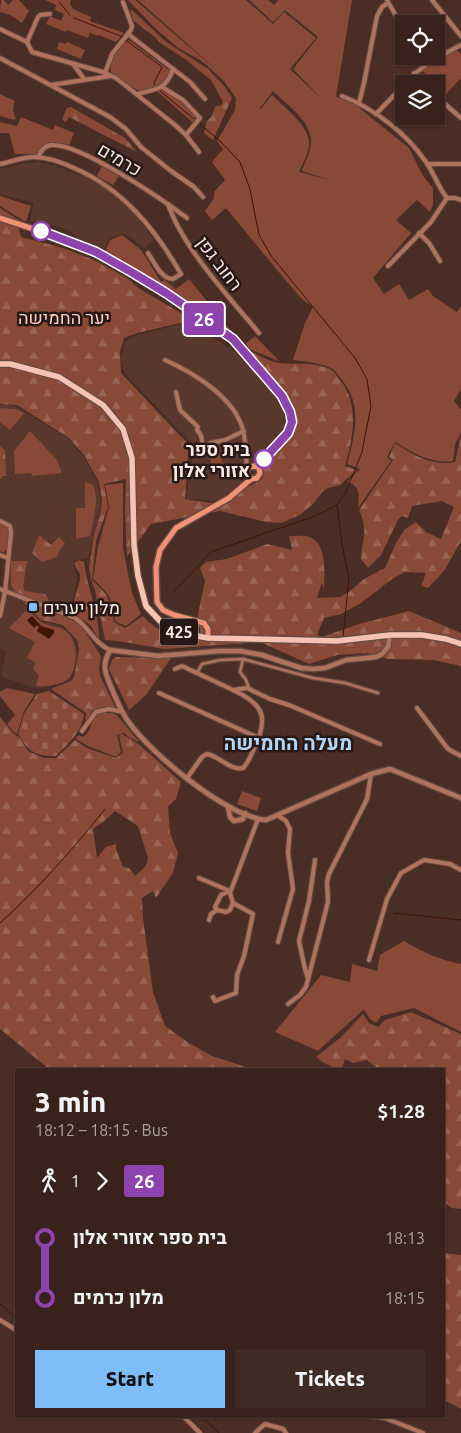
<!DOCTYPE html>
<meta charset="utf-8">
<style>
:root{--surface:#38221b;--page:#3f2a24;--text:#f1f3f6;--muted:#aba4a3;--line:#523f3a;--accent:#7ebdf9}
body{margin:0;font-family:Ubuntu,Heebo,sans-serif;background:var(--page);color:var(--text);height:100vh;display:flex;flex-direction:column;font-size:19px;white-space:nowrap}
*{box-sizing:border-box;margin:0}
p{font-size:16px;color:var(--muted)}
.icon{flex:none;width:28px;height:28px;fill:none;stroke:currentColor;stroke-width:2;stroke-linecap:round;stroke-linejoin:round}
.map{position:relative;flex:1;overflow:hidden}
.details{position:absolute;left:15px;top:1068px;width:430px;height:350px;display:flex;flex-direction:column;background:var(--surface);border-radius:0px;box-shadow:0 1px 4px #0004,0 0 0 1px var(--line)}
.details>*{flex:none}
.badge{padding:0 10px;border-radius:4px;font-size:18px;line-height:32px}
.tools{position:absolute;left:395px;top:15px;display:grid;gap:10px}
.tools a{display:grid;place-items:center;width:50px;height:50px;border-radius:0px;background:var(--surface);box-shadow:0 1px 4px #0004,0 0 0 1px var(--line);font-size:25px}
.map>.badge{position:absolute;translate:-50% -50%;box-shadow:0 0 0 2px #fff}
.legs{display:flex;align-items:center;gap:8px;height:55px;padding:0 20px;font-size:16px}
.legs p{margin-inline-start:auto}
.head{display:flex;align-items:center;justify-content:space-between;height:85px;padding:0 20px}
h1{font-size:28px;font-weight:800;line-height:38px}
.primary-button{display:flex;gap:10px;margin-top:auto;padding:10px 20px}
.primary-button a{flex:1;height:58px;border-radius:0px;background:var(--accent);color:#111;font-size:20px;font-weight:800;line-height:58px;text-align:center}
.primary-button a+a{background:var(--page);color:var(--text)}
ul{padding:0 20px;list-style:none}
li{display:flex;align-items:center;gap:18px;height:60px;font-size:19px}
li i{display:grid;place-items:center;width:8px;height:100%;margin:0 6px;background:currentColor}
li i::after{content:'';width:12px;height:12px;margin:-6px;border:4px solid;border-radius:50%;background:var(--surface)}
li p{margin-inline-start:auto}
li:first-child i{background:linear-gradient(#0000 50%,currentColor 0)}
li:last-child i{background:linear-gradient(currentColor 50%,#0000 0)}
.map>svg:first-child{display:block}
</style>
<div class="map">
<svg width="461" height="1433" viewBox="0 0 461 1433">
<defs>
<pattern id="forest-firs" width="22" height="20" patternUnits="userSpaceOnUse" patternTransform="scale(1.25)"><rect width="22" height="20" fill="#884a37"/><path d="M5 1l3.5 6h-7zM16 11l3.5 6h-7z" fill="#9a6454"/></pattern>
<pattern id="cemetery-stones" width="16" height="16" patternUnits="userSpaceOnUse" patternTransform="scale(1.25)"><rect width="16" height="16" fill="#884a37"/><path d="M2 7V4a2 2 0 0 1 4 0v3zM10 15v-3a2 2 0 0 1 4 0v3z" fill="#9a6454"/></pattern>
</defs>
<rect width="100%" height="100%" fill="#4a2d24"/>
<g fill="#5a372d">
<polygon points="38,162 56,166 80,176 82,174 100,183 129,207 140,220 154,240 144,248 127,235 121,234 109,238 105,248 99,251 80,242 70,230 30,221 34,203 0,194 0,169 28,163"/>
<polygon points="190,323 244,357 279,396 288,414 288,423 286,431 234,490 215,500 186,499 194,446 130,379 124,370 121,360 125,342 132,337 172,326"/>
<polygon points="4,404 17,407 69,439 84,458 98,482 101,502 98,517 88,558 73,561 77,578 70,612 4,588 5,560 0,557 0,405"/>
<polygon points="0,593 18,599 41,621 61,626 69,632 74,640 77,648 77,659 69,681 44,688 35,688 5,678 1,675 6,652 0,648"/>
</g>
<g fill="#884a37" fill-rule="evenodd">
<polygon points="1,0 4,0 8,5 13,0 19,0 29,11 22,23 10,15 0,12"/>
<polygon points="45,0 71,0 70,4 73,9 91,17 90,21 124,33 116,42 99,35 98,36 90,33 88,38 67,30 66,32 46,24 50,16 61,21 64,14 55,10 56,5"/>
<path d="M128,0H135L229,81L138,0H246L273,24L284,12L316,38L290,69L322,99L293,69L318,37L285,10L273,22L249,0H268L274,5L278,0H352L336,97L349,100L358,107L409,148L423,176L433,188V205L430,212L417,200L396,220L411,233L373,278L384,294L399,284L409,300L428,289L433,296L457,312L461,306V389L454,401L461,410V432L455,444L453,461C430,464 414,453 395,442L387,457L391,461L358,508C359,495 361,486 347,482L360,469L347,464C355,435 363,403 341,379C338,375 335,370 331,368C319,363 305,361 293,360L305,323L313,307L301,298L287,282L226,208L212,220L205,211L214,198V192L225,180L212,162L223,149L217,141L235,110L236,98L223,80L203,62L177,47L156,29ZM273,91C287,105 313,122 311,144C310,153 305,162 302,171L330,180L299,172C303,163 310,151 309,141C308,125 283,106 272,95L261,109L260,108Z"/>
<path d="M129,40L170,71C168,82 151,94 138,90C130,87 119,76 111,72C108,61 119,44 129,40Z"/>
<polygon points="59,42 65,44 67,42 85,50 81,59 57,49"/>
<polygon points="456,50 461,54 461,78 445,95 421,69"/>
<polygon points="162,88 177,98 197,117 192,122 157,91"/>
<path d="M0,94L15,101C13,107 12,112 16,118L14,120L0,116Z"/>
<path d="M21,117L53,130L55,125L74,133L69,145C55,141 46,141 36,154H15L9,133H0V122L17,126Z"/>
<polygon points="102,166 119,176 113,185 97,176"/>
<polygon points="0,196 31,206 26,222 0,206"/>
<path d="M122,235L141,250L161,282L164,280L176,289L189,279L245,348C202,310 153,280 103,252L106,250L110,240Z"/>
<polygon points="255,336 279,361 249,349 246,343"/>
<polygon points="0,408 16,409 24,413 10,430 0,422"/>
<polygon points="30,431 57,460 62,473 32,476 31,473 15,474 14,451"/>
<polygon points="219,445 223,466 212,468 208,447"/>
<path d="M85,482L93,485C100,502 93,519 90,536L76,539V508H85Z"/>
<path d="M123,483V548L132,593L141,614L126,626L115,621C112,597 111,596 93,579L98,547L109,507L105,485Z"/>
<polygon points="0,524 6,526 9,532 7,549 3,552 0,551"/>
<path d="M26,611C34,612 35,619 41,622C50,628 62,625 69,634C78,644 78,668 69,678C62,685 45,687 36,686L39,675L33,669L36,662L27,658L35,642L9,628Z"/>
<polygon points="7,688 35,694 24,711 17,734 14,732 7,724 15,715 0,696 0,692"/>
<path d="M101,713H112L117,715L139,742L130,738L124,733L117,735L121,752L116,757L88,746L76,739L78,735L83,737C93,731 89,718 101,713Z"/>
<polygon points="242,791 261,798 257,811 237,804"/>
<path d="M404,941C423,952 439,960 461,964V1032L414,1008L381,1016L376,1023L370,1019L364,1009L318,1051L275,1032L321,975L350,982L352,964L377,971L380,955Z"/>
</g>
<g fill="url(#forest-firs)" fill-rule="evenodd">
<polygon points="132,10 165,41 208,69 225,87 232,98 213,140 204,133 207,121 212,116 215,107 221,105 223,102 211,80 185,59 159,42 156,38 134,21 130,11"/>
<polygon points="71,107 125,138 137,152 69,117 66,122 62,119 67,108"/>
<path d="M0,208L28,226L18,225L21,237L60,247L94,260L127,278L140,289L193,320L137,333L124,338L120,352L121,373L189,445L185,499L223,505L243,489L256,483L262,478L263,468L271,457L291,435L296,423L290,402L248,350C257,354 272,363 280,363C299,365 311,361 330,369C334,371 337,376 340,380C360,405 353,438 345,466L357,470L340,485L328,488L322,492L313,504L300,515L281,523L266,522L220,511L151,524L127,557L125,510L126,479L104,484L108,507L96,541L92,580C110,596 110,599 114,622L125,628L143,616C160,635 177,638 201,639L200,628L196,624L205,581L200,568L206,562L227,559L267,544L292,550L289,536C295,536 305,535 310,537C328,545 324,575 324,590L322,583L317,598L340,597L349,592L364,579L385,568L397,541L405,529L416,522L426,532L441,539L454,507L442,501L412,506L408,518L402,516L398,520L381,555L368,568L361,559C362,538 369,532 359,510L393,460L389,457L395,443C416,456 430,466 455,462L461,436V541L444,571L428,588L421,586L426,573L405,572L392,579L361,603L341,614L324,618L317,635L322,637L359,624L409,611L461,633V666L434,660L388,659L367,653L337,655L309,664L260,642L164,649L118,641L105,640L95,590L91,579L89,567L94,535L101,510L102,500L99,482L84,455L69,438L17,405L0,404Z"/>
<polygon points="0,446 5,450 6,476 2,476 2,479 0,479"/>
<polygon points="39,535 51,545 59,537 65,543 59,551 57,557 42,562 32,553"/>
<path d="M79,560L84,562C87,588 99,612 99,639L90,625L71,612L80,580V574L74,563Z"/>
<polygon points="11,561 27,561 23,587 25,591 45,594 54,607 16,593 11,585"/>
<polygon points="21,600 65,617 75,622 82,627 101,656 99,669 100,675 116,709 106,708 92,711 85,724 86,713 51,689 71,681 74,677 79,649 77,640 63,625 41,620"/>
<polygon points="116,657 171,658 146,695 129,710 109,669 112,660"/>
<path d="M0,717L14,734L20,738L28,751L44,758H56L75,740L87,748L116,758L123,753L119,735L122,734L140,745L181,782L176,799L168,806L170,833L178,853L173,873L156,898L153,891L142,898L143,918L153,992L165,1026L189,1043L212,1056L249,1068L299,1069H49L0,1029ZM115,811L138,826L148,858L146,866L135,876L129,868L123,867L116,849V844L106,847L97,858L93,829L103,822Z"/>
<path d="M411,1012L461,1034V1209L452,1208L444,1202V1069H378L367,1060L353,1063L345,1059L342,1069C333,1069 324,1063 316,1057L340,1038L363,1014L369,1023L378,1027L385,1020Z"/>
<polygon points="444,1253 461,1255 461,1409 444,1400"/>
</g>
<path fill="url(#cemetery-stones)" d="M49,691L84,714C82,732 68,744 56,756C36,757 28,751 18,734L24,714L37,694Z"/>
<polygon fill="#401305" points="32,616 41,626 54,630 54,633 49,639 37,631 39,627 37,625 34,628 27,620"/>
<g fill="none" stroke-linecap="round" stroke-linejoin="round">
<g stroke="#401305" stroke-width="1">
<polyline points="59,2 70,15"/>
<polyline points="74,18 123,37"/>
<polyline points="127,41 162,67 154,83 155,85"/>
<polyline points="160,91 194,119"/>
<polyline points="337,505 342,545 349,578 343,637"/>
<polyline points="173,593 211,552 315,516 337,505 346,492 362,452 371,406 367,379 355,358 272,257 259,235 250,189 240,162 220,141 199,123"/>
<polyline points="394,913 461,920"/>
<path d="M0,923C38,889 73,849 105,809"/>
<polyline points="0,1304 16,1318"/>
<polyline points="201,1416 219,1433"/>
</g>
<defs>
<g id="pedestrian">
<polyline points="243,659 313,678 345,683 378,693"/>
<polyline points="197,673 202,664 220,660 243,659 240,672 246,680 249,688"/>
</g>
<g id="minor">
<polyline points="387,0 404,30"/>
<polyline points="432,0 461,36"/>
<polyline points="0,29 27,42 32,52 103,72 116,78 175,125 186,135 199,152"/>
<polyline points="128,34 190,82 205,99"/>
<polyline points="27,42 38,17 40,15 50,14"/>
<polyline points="0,58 110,117 126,129 141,147 171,171 194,187 203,197"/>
<polyline points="73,64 85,80"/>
<polyline points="105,73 112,54 131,30 132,26 123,2"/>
<polyline points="414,73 423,84"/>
<path d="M404,84C421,66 440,56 461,45"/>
<polyline points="51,85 111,76"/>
<polyline points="162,87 183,100 200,118 186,135"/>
<path d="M137,94C156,89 166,90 173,69"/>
<path d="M342,96C375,109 406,133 426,162C434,173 438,187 447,198L431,222L388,266"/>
<polyline points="436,96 461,118"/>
<polyline points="359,103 364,83 377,16 382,7 388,3"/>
<polyline points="376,114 404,85"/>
<path d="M38,157C41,151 44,146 51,145C79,142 163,200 187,218"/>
<path d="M0,164C11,162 22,157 34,157C48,157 61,162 74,168C123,189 155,229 181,274L173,279C161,279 154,262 148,253"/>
<polyline points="427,164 461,164"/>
<polyline points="447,198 455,198 461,200"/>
<path d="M168,204C183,248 229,297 259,333"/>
<polyline points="419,233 429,243 440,261"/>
<path d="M165,360C194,373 235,398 243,430C246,443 246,457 247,469"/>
<path d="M176,392L180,410L198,427L197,430C204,437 202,443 201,452"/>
<polyline points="201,448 206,449 210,443 225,440 244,431"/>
<polyline points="0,521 10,526 11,533 5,592 0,616"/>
<polyline points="0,555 8,558"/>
<path d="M0,589L75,618C89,627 94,643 110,650"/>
<polyline points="175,669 182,666 233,690"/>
<polyline points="159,693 259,738"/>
<polyline points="417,708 448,749 461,756"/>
<polyline points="82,731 96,712 109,709 123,712"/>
<path d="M187,778L202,757L207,754C219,756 231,771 243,768C249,762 251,754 255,747C269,716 263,704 233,690L247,688L270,699L289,705L380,744"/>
<polyline points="277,815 286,821 290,829 288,853 293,889 278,942"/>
<polyline points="199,878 230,891"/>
<polyline points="230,891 221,895 215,907 217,910 226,912 230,910 233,903"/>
<polyline points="209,920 211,914 217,910"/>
<polyline points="369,960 387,899 401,873 424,860 450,864 461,870"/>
<polyline points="308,978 305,969 299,941 309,901 315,860"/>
<polyline points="213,997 215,1001 236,993 237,975 244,956 253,914 233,903 230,893 258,819"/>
<polyline points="288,1004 300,995 306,987 328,902 327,882 329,874 367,799 371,774"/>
<polyline points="0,1320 16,1330"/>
<polyline points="183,1416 200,1433"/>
<polyline points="370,1416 385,1418 423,1433"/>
<polyline points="255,1433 265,1424 283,1429 286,1433"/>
</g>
<g id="tertiary">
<path d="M390,635L388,647L382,654L376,657L346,660L325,668L313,669L301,668L262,655L240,651H219L158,656L110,650C107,656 104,662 105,669C106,677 111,686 114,694C118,703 122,713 128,721C151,754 226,816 266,820L371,774L390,769L461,798"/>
<polyline points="228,806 230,817 234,821 243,819 245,813"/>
</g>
<g id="secondary">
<path d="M0,218L70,241L96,252L166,293L233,339L282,396C295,417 296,426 278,444C271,452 263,459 255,466"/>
<polyline points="259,468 255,466 249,467 246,471 247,476 252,479 257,478 260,473 259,468 263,461"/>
<polyline points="208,638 208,629 204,623 174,615 163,610 157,602 156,567 160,550 176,528 229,498 251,479"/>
</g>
<polyline id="primary" points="0,364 10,364 59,377 103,405 123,429 132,458 134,545 138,576 146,606 160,621 180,633 208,638 337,641 390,635 422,635 446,639 461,644"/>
</defs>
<use href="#pedestrian" stroke="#664b42" stroke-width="5"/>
<use href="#minor" stroke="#664b42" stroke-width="6"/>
<use href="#tertiary" stroke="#664b42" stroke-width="7"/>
<use href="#secondary" stroke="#664b42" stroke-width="8"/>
<use href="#primary" stroke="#664b42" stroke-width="8"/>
<use href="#pedestrian" stroke="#ae725f" stroke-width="2.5"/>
<use href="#minor" stroke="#ae725f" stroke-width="4"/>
<use href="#tertiary" stroke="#ae725f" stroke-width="4.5"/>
<use href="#secondary" stroke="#f29274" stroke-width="5"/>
<use href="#primary" stroke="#f6c3b3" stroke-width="5.5"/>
</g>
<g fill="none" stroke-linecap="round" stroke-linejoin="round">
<defs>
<polyline id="line-1" points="41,231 96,252 133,273 166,293 233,339 282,396 290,412 292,422 288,433 264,459"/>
</defs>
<use href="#line-1" stroke="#fff" stroke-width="11"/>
<use href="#line-1" stroke="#8e44ad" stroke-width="8"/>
</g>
<g fill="#fff" stroke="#8e44ad" stroke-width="2.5">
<circle cx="41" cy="231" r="9"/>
<circle cx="264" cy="459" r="9"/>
</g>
<rect fill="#7ebdf9" stroke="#261915" stroke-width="2" x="28" y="602" width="10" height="10" rx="2.5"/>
<g text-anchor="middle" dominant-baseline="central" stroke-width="5" stroke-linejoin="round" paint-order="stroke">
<rect fill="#261915" stroke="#bbaaa4" stroke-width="1" x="160" y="618.5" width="38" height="27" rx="4"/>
<g font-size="16" font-weight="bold" fill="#fbe8e2">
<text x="179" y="632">425</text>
</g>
<g font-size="18" fill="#fbe8e2" stroke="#261915">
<text transform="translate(120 159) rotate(30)">כרמים</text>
<text transform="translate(220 263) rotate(53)">רחוב גפן</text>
</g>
<g font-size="18" fill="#ffccbd" stroke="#261915">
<text x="64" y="317">יער החמישה</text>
</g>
<g font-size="18" font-weight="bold" fill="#fbe8e2" stroke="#261915" text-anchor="end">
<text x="250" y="449">בית ספר<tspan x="250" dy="21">אזורי אלון</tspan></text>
</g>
<g font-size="18" fill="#fbe8e2" stroke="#261915" text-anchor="start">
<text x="43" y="607">מלון יערים</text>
</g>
<g font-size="20" font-weight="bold" fill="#b3d5f7" stroke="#261915">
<text x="288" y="742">מעלה החמישה</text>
</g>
</g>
</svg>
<div class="tools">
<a><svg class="icon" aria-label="locate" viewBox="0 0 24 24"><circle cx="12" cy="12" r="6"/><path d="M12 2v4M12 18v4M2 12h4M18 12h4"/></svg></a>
<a><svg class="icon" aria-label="layers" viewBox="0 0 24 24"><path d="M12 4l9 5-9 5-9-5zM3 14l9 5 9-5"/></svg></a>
</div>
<b class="badge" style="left:204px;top:319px;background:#8e44ad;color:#fff">26</b>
<section class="details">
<div class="head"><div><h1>3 min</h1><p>18:12 – 18:15 · Bus</p></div><b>$1.28</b></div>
<div class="legs"><svg class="icon" aria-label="walk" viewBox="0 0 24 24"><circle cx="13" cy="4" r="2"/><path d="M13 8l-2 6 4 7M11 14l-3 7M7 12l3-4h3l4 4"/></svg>1<svg class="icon" aria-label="forward" viewBox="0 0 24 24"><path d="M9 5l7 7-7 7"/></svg><b class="badge" style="background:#8e44ad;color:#fff">26</b></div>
<ul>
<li><i style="color:#8e44ad"></i><b>בית ספר אזורי אלון</b><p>18:13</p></li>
<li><i style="color:#8e44ad"></i><b>מלון כרמים</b><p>18:15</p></li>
</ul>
<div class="primary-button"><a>Start</a><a>Tickets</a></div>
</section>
</div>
